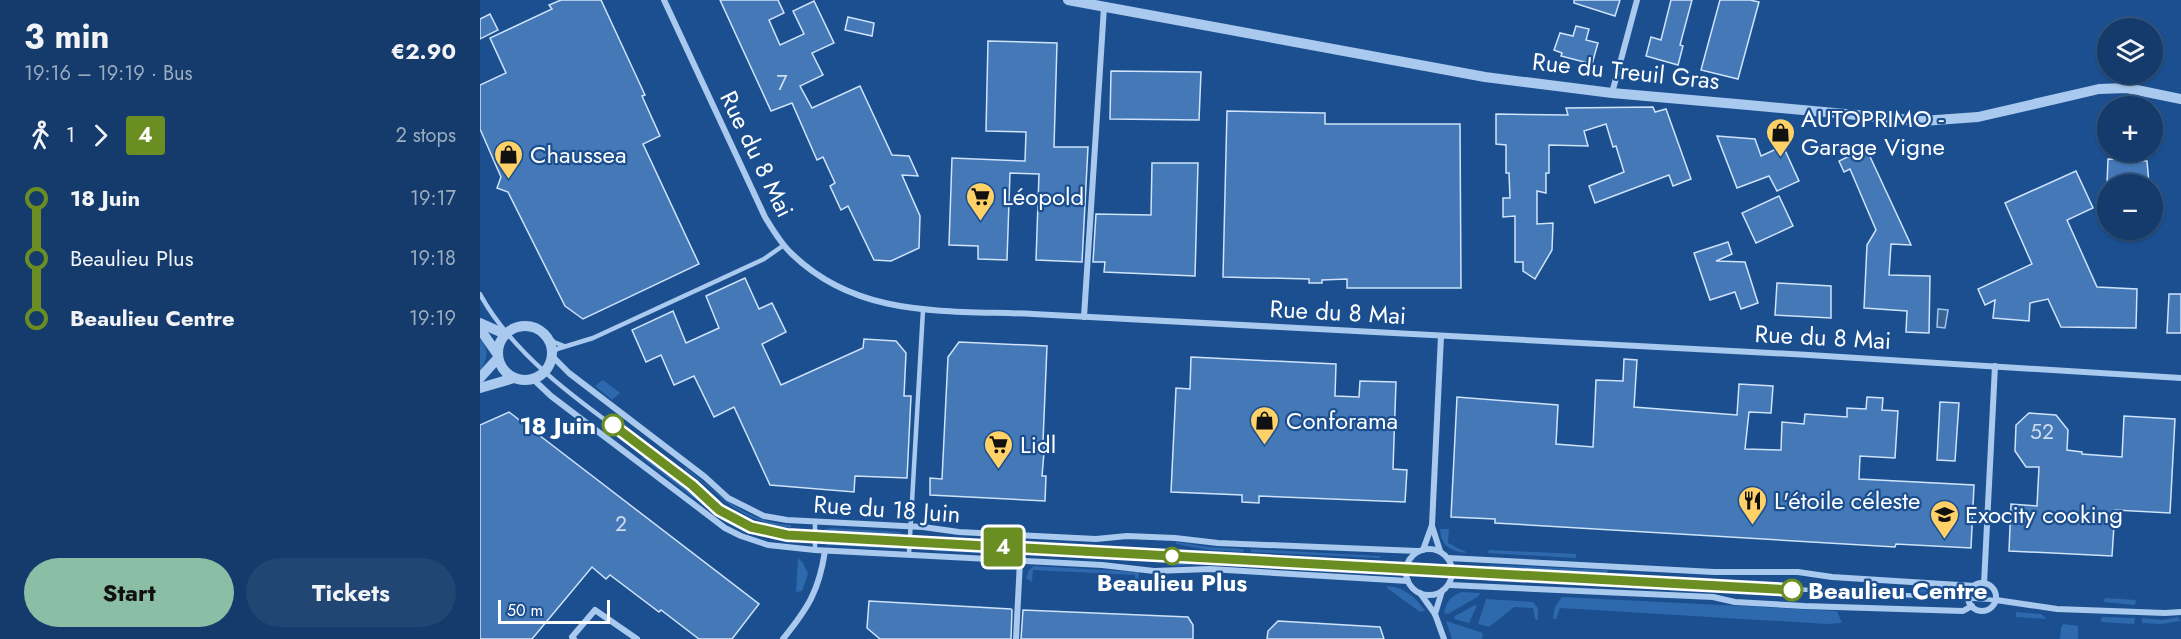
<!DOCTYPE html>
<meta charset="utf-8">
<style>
:root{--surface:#143b6b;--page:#214673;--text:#f1f3f6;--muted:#9dadc1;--line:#33557e;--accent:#8abfa5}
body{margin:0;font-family:Jost,sans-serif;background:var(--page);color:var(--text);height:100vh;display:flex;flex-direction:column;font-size:22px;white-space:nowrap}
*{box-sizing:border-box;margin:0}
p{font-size:20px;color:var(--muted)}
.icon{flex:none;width:33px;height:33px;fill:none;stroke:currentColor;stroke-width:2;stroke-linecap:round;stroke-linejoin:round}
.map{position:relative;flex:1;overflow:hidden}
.drawer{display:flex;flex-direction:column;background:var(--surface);width:480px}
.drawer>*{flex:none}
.badge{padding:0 12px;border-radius:4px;font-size:21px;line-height:39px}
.buttons{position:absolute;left:1617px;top:18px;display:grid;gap:12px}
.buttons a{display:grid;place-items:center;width:66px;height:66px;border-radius:50%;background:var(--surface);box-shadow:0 2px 4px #0004,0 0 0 2px var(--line);font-size:30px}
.scale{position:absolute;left:18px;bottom:15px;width:112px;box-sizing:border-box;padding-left:6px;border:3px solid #fff;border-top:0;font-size:16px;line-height:21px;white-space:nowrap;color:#fff;-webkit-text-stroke:4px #1b4f8f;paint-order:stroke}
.map>.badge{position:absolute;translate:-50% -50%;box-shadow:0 0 0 3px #fff}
.legs{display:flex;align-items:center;gap:9px;height:66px;padding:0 24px;font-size:20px}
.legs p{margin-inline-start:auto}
.overview{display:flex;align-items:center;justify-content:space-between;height:102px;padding:0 24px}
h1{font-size:33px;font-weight:700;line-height:45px}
.button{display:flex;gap:12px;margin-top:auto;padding:12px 24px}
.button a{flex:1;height:69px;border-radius:36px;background:var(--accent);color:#111;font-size:24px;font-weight:700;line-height:69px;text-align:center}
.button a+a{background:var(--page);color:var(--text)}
ul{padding:0 24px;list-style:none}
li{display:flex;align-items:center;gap:21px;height:60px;font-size:22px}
li i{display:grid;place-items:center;width:9px;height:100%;margin:0 8px;background:currentColor}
li i::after{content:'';width:15px;height:15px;margin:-8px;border:4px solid;border-radius:50%;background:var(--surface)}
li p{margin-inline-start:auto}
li:first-child i{background:linear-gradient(#0000 50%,currentColor 0)}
li:last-child i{background:linear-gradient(currentColor 50%,#0000 0)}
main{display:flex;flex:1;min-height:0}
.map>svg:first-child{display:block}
</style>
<main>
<section class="drawer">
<div class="overview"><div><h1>3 min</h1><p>19:16 – 19:19 · Bus</p></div><b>€2.90</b></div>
<div class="legs"><svg class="icon" aria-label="walk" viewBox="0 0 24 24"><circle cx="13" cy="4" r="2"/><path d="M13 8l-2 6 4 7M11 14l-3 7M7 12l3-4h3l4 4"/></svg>1<svg class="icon" aria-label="forward" viewBox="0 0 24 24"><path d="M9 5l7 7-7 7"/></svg><b class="badge" style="background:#6b8e23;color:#fff">4</b><p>2 stops</p></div>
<ul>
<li><i style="color:#6b8e23"></i><b>18 Juin</b><p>19:17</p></li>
<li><i style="color:#6b8e23"></i><span>Beaulieu Plus</span><p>19:18</p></li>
<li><i style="color:#6b8e23"></i><b>Beaulieu Centre</b><p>19:19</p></li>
</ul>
<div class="button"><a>Start</a><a>Tickets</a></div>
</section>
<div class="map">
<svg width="1701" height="639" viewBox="0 0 1701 639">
<rect width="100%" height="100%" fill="#1b4f8f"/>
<g fill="#2e69ad">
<path d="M0,339C10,349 7,360 0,371Z"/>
<polygon points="123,380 140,393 132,400 115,386"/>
<polygon points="165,454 202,482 241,516 264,529 280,535 309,540 309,543 264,532 242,520 162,458"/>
<path d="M206,468C238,494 267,523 311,525V528C256,520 246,499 205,469Z"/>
<polygon points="350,528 419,532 424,535 343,530"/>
<path d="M960,529H969L968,543C975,545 978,550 985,551V553C969,550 961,546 960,529Z"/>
<polygon points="343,542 423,546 417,549 346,545"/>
<polygon points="696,542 729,547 764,549 763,552 729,550 696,544"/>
<polygon points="455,548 520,551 520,554 454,551"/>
<polygon points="771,549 900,556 901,556 900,558 771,552"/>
<polygon points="1009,550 1096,554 1096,558 1008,553"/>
<polygon points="318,558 323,563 328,574 322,591 316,592"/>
<polygon points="725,561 763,564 764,567 728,564 694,566 694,562"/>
<polygon points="770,564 899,571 900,574 770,567"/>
<polygon points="1009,565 1128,570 1127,573 1009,567"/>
<polygon points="554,566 659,572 658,586 655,587 655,575 553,570 552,582 546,578 549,570"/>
<polygon points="1007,579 1127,585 1127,587 1007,581"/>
<path d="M907,586C924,587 936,597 945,611L940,612L907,588Z"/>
<polygon points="1434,587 1483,589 1480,596 1434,592"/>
<path d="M982,592L1000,593L999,596L968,614L964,613C966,601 971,596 982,592Z"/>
<polygon points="1082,597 1357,611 1362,623 1347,624 1080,608 1076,619 1073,619 1075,607"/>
<polygon points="1625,598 1656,600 1655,605 1624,602"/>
<polygon points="1006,599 1053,602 1058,608 1058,620 1055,619 1053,608 1034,607 1009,627 998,624"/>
<polygon points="995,605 997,606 989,623 974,619 975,616"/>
<polygon points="1536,612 1561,614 1567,619 1536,617"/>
<polygon points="1622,617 1655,618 1654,624 1621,622"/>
<polygon points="1698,617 1701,621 1681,624 1662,623 1662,618 1683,620"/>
<polygon points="966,621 1003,633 1002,639 972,639"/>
<polygon points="1583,624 1598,626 1598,639 1580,639 1581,628"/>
</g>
<polygon fill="#3c6290" stroke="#9cc4f0" stroke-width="1.5" points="1458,309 1468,310 1465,328 1457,327"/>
<g fill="#4478b7" stroke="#cfe3fa" stroke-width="1.5">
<polygon points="81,0 121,0 165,95 162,96 180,136 163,144 219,264 103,319 85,306 28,192 17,188 21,177 0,129 0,85 26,73 10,38 72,9 69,5"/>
<polygon points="240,0 298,0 304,13 289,20 300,45 324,34 313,11 334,1 354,43 332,53 343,75 320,86 332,108 380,86 412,155 429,156 438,176 422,175 440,216 439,248 411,261 394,260 368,206 361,210 350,186 355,183 343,157 337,160 312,103 291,111"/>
<polygon points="1094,0 1140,0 1135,16 1094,3"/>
<polygon points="1191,0 1212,0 1200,45 1203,46 1198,65 1166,56 1171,37 1181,40"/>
<polygon points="1240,0 1270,0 1279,2 1258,79 1221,70"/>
<polygon points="10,14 18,30 0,39 0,19"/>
<polygon points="368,17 394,23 392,36 365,30"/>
<polygon points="1096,26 1109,29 1106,40 1118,43 1112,64 1081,56 1082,53 1074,50 1080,33 1093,36"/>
<polygon points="508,41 577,43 574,147 608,147 602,262 556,260 559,174 530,173 527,260 498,259 498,246 469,245 472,158 545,161 546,132 506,131"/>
<polygon points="631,71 721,72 719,120 630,119"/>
<polygon points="1173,107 1175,112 1186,109 1211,179 1193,186 1189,175 1115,203 1109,186 1144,172 1136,146 1133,147 1126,124 1104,131 1108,146 1069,145 1069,173 1066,173 1066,193 1057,191 1057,224 1073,223 1072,250 1055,279 1043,271 1043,262 1035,262 1035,216 1023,217 1023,198 1030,198 1029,173 1026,173 1026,145 1016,144 1016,114 1088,115 1086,108"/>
<polygon points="747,111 845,113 845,124 980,124 981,288 867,288 867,279 842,280 842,283 829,283 829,279 743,277"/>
<polygon points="1237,136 1275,139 1281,156 1303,146 1319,181 1297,191 1289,176 1257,188"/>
<polygon points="1386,148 1431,245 1411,244 1409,275 1450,276 1449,333 1426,332 1427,311 1384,308 1387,245 1396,230 1370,169 1364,172 1359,161"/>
<polygon points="1628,159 1667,161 1669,184 1627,184"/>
<polygon points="672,163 718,163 715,276 624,272 625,262 613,262 616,214 671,215"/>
<polygon points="1596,171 1613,208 1587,220 1617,287 1657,289 1656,328 1581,327 1568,299 1550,303 1549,321 1513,318 1515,300 1505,305 1498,289 1552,264 1525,203"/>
<polygon points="1299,196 1313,226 1276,243 1262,213"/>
<polygon points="1248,242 1252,254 1236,261 1265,262 1278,303 1261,309 1255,292 1230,300 1214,253"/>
<polygon points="265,278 279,309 292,303 306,332 282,344 301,385 383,348 384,339 416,341 426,353 424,396 431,396 427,478 375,476 374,492 290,485 254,407 234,417 214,376 194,385 181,355 166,362 152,330 193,311 206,343 239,328 226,296"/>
<polygon points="1297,283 1351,286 1351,318 1295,315"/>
<polygon points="1689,294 1701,294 1701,333 1687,333"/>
<polygon points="479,342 567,346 563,441 565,441 562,476 566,476 565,501 450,495 450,478 462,479 468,357"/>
<polygon points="711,357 856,364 855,396 879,397 880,381 916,382 913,469 927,470 925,502 779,496 779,503 762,502 762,495 691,492 696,388 710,389"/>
<polygon points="1144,359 1157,360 1154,407 1257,415 1259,384 1293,386 1291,413 1269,412 1265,449 1301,450 1302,422 1324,424 1325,414 1367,417 1367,408 1386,409 1387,397 1403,398 1402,410 1418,411 1415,458 1380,456 1379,479 1494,485 1491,548 1416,544 1415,547 1015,523 1015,519 971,517 977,397 1078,405 1076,444 1113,447 1116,380 1143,381"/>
<polygon points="1460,402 1479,403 1475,461 1457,460"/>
<polygon points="29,412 279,604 252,639 219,639 181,610 179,612 130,575 126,579 112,567 52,639 0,639 0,425"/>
<polygon points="1549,413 1576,415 1588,430 1587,450 1602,452 1602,454 1642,457 1644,416 1695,419 1690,513 1635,510 1632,556 1529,551 1531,504 1557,506 1559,467 1546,467 1535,451 1536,425"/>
<polygon points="389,601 531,609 532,610 531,639 400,639 387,628"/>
<polygon points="543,610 708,617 713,625 713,639 541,639"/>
<polygon points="798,621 900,627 904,639 787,639 788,631"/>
</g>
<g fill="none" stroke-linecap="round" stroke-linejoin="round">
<g stroke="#a9c9ee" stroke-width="4.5">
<path d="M0,294C40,368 129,421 195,471C219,490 239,513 268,526C289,535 313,536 335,537L1516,600"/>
<polyline points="65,334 74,342 84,346"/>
<polyline points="72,354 77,349 113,338 284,259 304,245"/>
<polyline points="335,550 335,522"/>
<polyline points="429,554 443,310"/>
</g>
<g stroke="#a9c9ee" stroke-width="6">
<path d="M184,0L285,217C293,230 301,244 312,254C379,319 467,310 553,314L1329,355L1701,378"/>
<polyline points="1132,93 1157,0"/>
<polyline points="604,317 624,7"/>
<polyline points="72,356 89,373 225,477 248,498 284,516 307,520 443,527 479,532 616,539 647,536 695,538 738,543 938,551"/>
<polyline points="53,379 71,396 245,528 261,536 288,545 335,550 622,565 674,571 730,569 928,581"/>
<polyline points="952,526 960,551"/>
<circle cx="949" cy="572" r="23"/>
<polyline points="943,550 952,525 961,336"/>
<polyline points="968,558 1234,572 1318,572 1352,577 1495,586"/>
<circle cx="1502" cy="597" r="14"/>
<polyline points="1504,584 1515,366"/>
<polyline points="969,585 1233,597 1255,602 1324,606 1483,611 1492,606"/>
<polyline points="940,593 955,614 964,639"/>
<polyline points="1516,600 1577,609 1685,613 1701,612"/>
<polyline points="955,614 962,591"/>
<polyline points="94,639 92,637 115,610 157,639"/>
<path d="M303,639C328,608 339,591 345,551"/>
<polyline points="536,639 540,561"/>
</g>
<g stroke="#a9c9ee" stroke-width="10">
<polyline points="588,0 1005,77 1132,93 1268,105 1442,121 1498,117 1619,89 1647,88 1701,99"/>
<polyline points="0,323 25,334"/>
<circle cx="45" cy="353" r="27"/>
<polyline points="0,329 18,355"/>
<polyline points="0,378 18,358"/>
<polyline points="0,388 34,378"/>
</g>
</g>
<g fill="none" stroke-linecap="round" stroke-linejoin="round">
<defs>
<polyline id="line-1" points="133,425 212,485 239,510 271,527 307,535 1312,590"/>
</defs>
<use href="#line-1" stroke="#fff" stroke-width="14"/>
<use href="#line-1" stroke="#6b8e23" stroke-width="9"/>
</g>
<defs>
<symbol id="shop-pin" viewBox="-11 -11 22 30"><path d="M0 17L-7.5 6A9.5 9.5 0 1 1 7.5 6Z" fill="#ffd166" stroke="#1b4f8f"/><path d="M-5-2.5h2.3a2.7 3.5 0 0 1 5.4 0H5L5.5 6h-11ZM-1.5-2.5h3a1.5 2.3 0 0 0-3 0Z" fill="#111"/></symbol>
<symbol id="supermarket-pin" viewBox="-11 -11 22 30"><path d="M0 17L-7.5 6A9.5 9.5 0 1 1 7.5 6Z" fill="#ffd166" stroke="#1b4f8f"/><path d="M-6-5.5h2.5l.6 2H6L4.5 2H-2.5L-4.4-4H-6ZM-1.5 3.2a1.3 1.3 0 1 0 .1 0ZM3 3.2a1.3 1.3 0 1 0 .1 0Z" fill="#111"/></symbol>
<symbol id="restaurant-pin" viewBox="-11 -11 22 30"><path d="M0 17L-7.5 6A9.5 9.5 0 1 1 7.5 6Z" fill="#ffd166" stroke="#1b4f8f"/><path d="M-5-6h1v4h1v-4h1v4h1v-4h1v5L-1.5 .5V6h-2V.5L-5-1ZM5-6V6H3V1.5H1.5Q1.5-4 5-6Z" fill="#111"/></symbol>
<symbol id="school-pin" viewBox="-11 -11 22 30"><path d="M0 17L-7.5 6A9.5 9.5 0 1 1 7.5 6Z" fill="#ffd166" stroke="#1b4f8f"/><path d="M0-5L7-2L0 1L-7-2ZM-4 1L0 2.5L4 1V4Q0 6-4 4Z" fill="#111"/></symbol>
</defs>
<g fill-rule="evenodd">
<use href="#shop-pin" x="1284" y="116" width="33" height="45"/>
<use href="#shop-pin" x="12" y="138" width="33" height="45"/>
<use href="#supermarket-pin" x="484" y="180" width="33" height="45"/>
<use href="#shop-pin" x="768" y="404" width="33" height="45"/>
<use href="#supermarket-pin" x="502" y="428" width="33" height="45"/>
<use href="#restaurant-pin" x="1256" y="484" width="33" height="45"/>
<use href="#school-pin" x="1448" y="498" width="33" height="45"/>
</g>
<g fill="#fff" stroke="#6b8e23" stroke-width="3">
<circle cx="133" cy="425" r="10"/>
<circle cx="692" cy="556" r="8"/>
<circle cx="1312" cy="590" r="10"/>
</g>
<g text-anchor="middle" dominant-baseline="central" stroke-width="4.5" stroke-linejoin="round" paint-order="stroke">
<g font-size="21" fill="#d0dded">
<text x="302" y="83">7</text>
<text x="1562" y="432">52</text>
<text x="141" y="524">2</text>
</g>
<g font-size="24" fill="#fff" stroke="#1b4f8f">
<text transform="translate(1146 71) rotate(6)">Rue du Treuil Gras</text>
<text transform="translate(277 154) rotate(64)">Rue du 8 Mai</text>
<text transform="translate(858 312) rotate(3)">Rue du 8 Mai</text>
<text transform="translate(1343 337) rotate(3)">Rue du 8 Mai</text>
<text transform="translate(407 509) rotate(4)">Rue du 18 Juin</text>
</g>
<g font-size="24" fill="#fff" stroke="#1b4f8f" text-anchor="start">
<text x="1321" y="118">AUTOPRIMO -<tspan x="1321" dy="28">Garage Vigne</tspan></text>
<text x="50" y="154">Chaussea</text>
<text x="522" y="196">Léopold</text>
<text x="806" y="420">Conforama</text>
<text x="540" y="444">Lidl</text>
<text x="1294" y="500">L'étoile céleste</text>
<text x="1485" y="514">Exocity cooking</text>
</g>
<g font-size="24" font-weight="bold" fill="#fff" stroke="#1b4f8f" text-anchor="end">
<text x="116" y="425">18 Juin</text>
<text x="692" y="582" text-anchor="middle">Beaulieu Plus</text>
<text x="1328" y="590" text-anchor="start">Beaulieu Centre</text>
</g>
</g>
</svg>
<div class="buttons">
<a><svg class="icon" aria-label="layers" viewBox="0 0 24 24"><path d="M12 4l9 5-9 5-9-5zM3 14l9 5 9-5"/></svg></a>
<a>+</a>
<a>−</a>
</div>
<div class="scale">50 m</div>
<b class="badge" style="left:523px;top:547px;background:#6b8e23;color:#fff">4</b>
</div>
</main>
